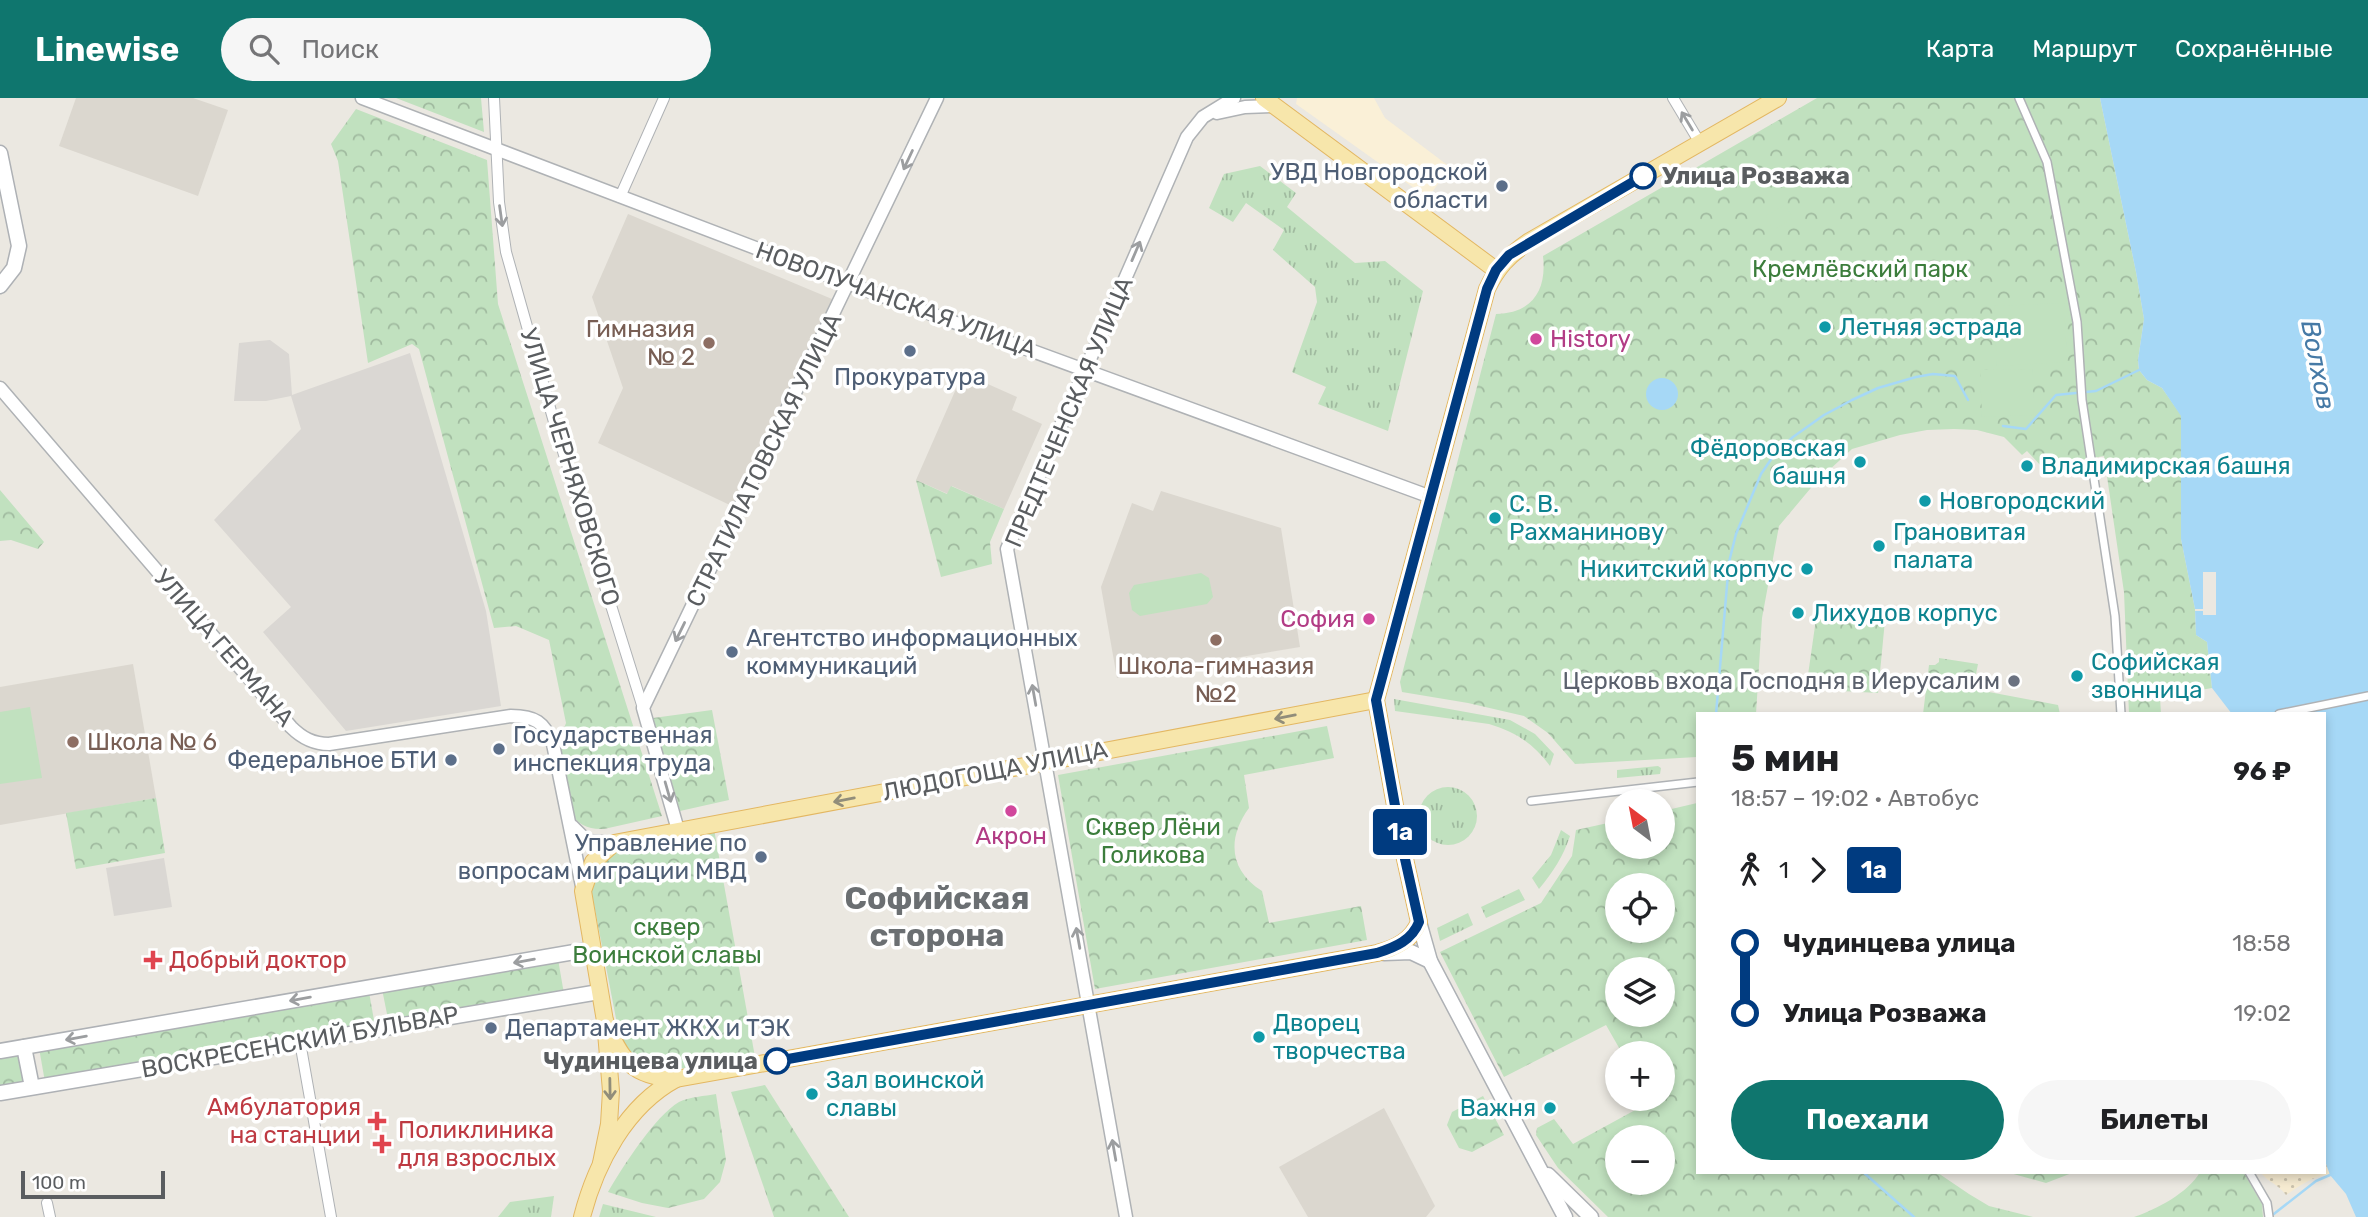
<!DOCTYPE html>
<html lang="ru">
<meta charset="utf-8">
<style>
:root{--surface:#fff;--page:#f6f6f6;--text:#202124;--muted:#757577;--accent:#0f766e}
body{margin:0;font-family:Rubik,sans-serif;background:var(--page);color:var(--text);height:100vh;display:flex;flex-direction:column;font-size:26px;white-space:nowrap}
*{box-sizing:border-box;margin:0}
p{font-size:23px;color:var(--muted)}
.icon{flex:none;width:38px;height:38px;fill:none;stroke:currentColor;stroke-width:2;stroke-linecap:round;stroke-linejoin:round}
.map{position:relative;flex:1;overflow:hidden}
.sheet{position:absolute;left:1696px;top:614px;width:630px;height:462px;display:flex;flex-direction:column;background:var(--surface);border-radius:0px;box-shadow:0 4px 10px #0003}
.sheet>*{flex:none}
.badge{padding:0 14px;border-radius:5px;font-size:24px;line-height:46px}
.needle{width:46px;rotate:328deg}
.controls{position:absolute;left:1605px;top:691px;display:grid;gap:14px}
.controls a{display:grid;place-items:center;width:70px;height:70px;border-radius:50%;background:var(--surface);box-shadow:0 4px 10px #0003;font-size:35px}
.scale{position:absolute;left:21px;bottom:18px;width:144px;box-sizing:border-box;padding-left:7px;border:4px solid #5a5d60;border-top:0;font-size:19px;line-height:24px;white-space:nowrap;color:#5a5d60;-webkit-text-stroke:5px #fff;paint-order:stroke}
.map>.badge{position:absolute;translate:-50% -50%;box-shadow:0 0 0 4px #fff}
.legs{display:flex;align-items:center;gap:10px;height:77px;padding:0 35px;font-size:23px}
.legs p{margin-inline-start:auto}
.summary{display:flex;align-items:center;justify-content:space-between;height:119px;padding:0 35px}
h1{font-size:38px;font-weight:700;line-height:52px}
.cta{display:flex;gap:14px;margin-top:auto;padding:14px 35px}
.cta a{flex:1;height:80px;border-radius:42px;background:var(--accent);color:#fff;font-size:28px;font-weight:700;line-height:80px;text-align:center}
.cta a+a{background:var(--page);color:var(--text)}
ul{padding:0 35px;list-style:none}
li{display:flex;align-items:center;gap:24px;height:70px;font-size:26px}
li i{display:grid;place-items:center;width:10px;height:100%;margin:0 9px;background:currentColor}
li i::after{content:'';width:18px;height:18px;margin:-9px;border:5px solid;border-radius:50%;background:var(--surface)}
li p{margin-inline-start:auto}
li:first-child i{background:linear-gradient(#0000 50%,currentColor 0)}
li:last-child i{background:linear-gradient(currentColor 50%,#0000 0)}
header{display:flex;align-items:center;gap:42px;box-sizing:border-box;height:98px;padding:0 35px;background:var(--accent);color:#fff}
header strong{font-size:33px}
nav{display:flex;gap:38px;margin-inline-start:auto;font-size:24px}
.search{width:490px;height:63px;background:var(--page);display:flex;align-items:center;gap:18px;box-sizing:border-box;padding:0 24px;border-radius:38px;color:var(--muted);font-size:26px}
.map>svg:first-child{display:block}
</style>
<header>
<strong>Linewise</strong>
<div class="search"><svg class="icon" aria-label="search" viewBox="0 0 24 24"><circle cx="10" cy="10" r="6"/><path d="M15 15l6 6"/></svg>Поиск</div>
<nav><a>Карта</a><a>Маршрут</a><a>Сохранённые</a></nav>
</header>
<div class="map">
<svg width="2368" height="1119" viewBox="0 0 2368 1119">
<defs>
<pattern id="grass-tufts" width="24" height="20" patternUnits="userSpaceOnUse" patternTransform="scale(1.75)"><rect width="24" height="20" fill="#c1e1bf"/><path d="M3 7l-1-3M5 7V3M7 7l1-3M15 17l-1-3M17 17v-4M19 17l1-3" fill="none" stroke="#a0ba9f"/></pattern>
<pattern id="forest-crowns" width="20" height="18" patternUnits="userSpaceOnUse" patternTransform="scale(1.75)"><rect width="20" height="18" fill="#c1e1bf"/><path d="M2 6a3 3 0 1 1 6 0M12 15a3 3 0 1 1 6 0" fill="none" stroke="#a0ba9f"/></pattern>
<pattern id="sand-dots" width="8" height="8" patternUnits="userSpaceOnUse" patternTransform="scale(1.75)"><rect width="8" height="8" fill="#f6ebd1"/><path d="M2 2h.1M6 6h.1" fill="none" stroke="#cac2ad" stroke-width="1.8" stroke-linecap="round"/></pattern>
</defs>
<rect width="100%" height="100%" fill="#ebe8e1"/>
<polygon fill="#faf0d7" points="1297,0 1374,0 1385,20 1450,69 1428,100 1296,6"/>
<g fill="#dad7d3">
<polygon points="270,242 289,256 292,297 410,255 486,513 501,608 346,633 263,534 291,509 214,422 301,331 291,298 266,303 234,303 239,245"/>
<polygon points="164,760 172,809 114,818 106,770"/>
</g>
<g fill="#dbd7cf">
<polygon points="76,0 193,0 228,12 198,98 59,48"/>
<polygon points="628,116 832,201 732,408 598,345 623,290 592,199"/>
<polygon points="963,275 1017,299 1012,312 1042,326 1004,411 952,388 948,396 916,382"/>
<polygon points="1161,393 1281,430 1300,549 1117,580 1101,489 1132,405 1153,413"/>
<polygon points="133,566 156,700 0,727 0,589"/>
<polygon points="1384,1010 1435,1108 1426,1119 1308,1119 1279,1069"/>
</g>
<g fill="url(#grass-tufts)">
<polygon points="1260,68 1296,95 1287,109 1355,165 1385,163 1423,193 1388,333 1318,306 1326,289 1292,274 1317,204 1315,189 1273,152 1284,132 1246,105 1233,124 1209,110 1224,76"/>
<path d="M1394,601L1510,622L1535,636L1554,656L1550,668C1534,646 1516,634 1489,626L1395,613Z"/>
<polygon points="1658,668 1661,670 1660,676 1617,680 1617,672"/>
<circle cx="1448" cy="718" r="29"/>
<path d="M1561,732L1570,738C1563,759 1553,774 1539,791L1532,780L1551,757Z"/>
<polygon points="1519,791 1525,802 1486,820 1481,809"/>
<polygon points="1468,815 1473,827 1440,843 1437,830"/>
<polygon points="554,1098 551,1119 498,1119 510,1104"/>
<polygon points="603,1106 656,1119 599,1119"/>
</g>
<g fill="url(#forest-crowns)" fill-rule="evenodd">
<polygon points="396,0 481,0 484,34"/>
<path d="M1817,0H2100L2136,174L2144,221L2138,262L2139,272L2147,282L2162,290L2181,317V441L2195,511L2196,537L2207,544L2212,590L2160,599L2161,616H2129L2124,494L2104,358L2042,369L2027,353L2022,357L2004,339L1977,332L1954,331L1927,332L1900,337L1852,351L1815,385L1779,428L1762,520L1756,616H1698L1697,659L1575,666L1548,635L1524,618L1468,605L1402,594L1400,584L1496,216C1532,215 1547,193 1543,158Z"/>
<path d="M356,11L487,62L498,206L662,718L604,731C589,732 578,727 570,714L558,645L566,625L549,542L516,528L494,530L419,251L412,246L368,265L338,63L331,46Z"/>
<polygon points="916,382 947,396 951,388 1004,411 990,444 992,466 941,479"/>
<polygon points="0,392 44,444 38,451 11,442 0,443"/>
<polygon points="1818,507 1885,522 1878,595 1806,591"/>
<polygon points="1939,560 1978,566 1973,591 2058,607 2060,616 1923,616 1929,567 1935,567 1939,564"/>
<polygon points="712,612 729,702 680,713 653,620"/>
<path d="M1327,628L1334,660L1244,677L1249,710C1227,740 1229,772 1262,793L1269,825L1361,808L1367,842L1095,891L1058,677Z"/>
<polygon points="156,700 165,755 76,771 66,715"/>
<path d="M1697,705L1698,1074L1938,1075L1969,1096L1989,1108L2033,1119H1608L1558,1070L1536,1037L1537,1030L1554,1021L1573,1046L1648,1005L1646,1001H1662V956L1622,955L1606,927L1504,979L1440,854L1541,805L1572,758L1576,732L1617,723V749H1662L1663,713ZM1617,788H1662V833H1617ZM1617,872H1662V917H1617ZM1617,1040H1662V1085H1617Z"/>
<path d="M714,731L755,959C738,962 720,965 702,968C662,974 640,974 619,936L591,791L599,768L619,750Z"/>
<polygon points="558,861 564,896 389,926 382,891"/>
<polygon points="369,894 375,928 45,984 39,950"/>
<polygon points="18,952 24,987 0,991 0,955"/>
<polygon points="765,987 849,1119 774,1119 731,994"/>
<path d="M716,996L726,1062L720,1084L704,1101L668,1110L642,1105L608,1094C622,1070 655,1018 679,1004C689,999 705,998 716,996Z"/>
<polygon points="1483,998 1504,1037 1472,1054 1459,1050 1447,1027 1452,1014"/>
<path d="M2200,1074L2244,1075L2262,1106L2263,1119H2134C2157,1111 2188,1095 2200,1074Z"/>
<polygon points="2010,1075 2072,1075 2046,1085"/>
</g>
<path fill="url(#sand-dots)" d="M2324,1060L2330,1077C2313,1077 2300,1088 2286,1097C2277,1085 2269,1085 2261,1075L2324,1074Z"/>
<g fill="#c1e1bf">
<polygon points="1785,107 1793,120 1773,132 1765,118"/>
<polygon points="2064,205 2067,264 1997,268 1994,208"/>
<polygon points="2032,271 2034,317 1982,319 1980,272"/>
<polygon points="1201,475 1209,480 1213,499 1207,506 1140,518 1132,512 1129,495 1134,487"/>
<polygon points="30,609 42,680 0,686 0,614"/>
</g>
<g fill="#a6d8f6">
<polygon points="2100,0 2368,0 2368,1119 2356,1119 2346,1096 2330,1077 2324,1060 2324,616 2232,616 2212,590 2207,544 2196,537 2195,511 2181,441 2181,318 2162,290 2147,282 2139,272 2138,262 2144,221 2136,174"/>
<circle cx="1662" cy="296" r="16"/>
</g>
<polygon fill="#ebe8e1" points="2203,474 2216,474 2216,517 2203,517 2203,513 2195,513 2195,511 2203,511"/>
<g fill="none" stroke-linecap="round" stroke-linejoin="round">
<g stroke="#a6d8f6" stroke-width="2.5">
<polyline points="2003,328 2026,331 2056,297 2096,293 2139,272"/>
<polyline points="1716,616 1729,464 1736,436 1761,376 1774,357 1793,339 1824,317 1852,302 1878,290 1916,279 1933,276 1955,278 1968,302"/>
<polyline points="1863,1074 1914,1119"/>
<polyline points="2270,1119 2316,1083 2330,1077"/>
</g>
<defs>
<g id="pedestrian">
<polyline points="2019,0 2047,64 2077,224 2082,302 2115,518 2121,616"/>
<polyline points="2279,616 2368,598"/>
<polyline points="1531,703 1698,684"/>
<polyline points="2249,1074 2267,1105 2269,1119"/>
</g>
<g id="minor">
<polyline points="494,0 499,104 506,154 556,331 643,610"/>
<polyline points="1673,0 1700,45"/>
<polyline points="620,99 664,0"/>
<polyline points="300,944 331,1119"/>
<polyline points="47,1105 50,1119"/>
</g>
<g id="tertiary">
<polyline points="362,0 858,189 1431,399"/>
<polyline points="1217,15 1245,9 1275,8"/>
<path d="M0,290L291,629C302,640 313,646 329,646L511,618C535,618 544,624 553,646L583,793"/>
<polyline points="572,728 587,743 614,745"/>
<polyline points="678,732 643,610 937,0"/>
<polyline points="1126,1119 1007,451 1187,39 1203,19 1234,0"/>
</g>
<g id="secondary">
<polyline points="0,55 19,148 14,170 0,188"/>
<polyline points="1419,824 1430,863 1565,1119"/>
<polyline points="1384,855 1411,854 1430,863"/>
<polyline points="24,949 32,989"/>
<polyline points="0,953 592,851"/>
<polyline points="0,995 599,894"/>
<polyline points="1548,1077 1591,1119"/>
</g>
<g id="primary">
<polyline points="1264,0 1496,172"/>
<path d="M605,923C621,962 632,979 676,981L1377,855C1396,850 1412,842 1419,824L1403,752L1376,602L1487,191C1497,170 1508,158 1528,144L1778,0"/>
<polyline points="601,1065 609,1026 611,993 605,923 583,793 593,764 614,745 1376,602"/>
<path d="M582,1119C596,1065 626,1008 676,981"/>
</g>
</defs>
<use href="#pedestrian" stroke="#afb2b5" stroke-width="10"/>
<use href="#minor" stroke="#afb2b5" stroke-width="12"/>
<use href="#tertiary" stroke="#afb2b5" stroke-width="15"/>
<use href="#secondary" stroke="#aeb1b5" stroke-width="17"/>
<use href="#primary" stroke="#e3b762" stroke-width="18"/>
<use href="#pedestrian" stroke="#fff" stroke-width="7"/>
<use href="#minor" stroke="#fff" stroke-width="10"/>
<use href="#tertiary" stroke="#fff" stroke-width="12"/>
<use href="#secondary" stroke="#fff" stroke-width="14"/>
<use href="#primary" stroke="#f7e6ab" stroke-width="16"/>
</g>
<defs><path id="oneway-shaft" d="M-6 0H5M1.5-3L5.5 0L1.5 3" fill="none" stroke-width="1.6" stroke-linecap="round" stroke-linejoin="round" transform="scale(1.75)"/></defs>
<g stroke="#9c9ea0">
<use href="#oneway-shaft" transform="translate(1687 23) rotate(-121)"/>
<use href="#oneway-shaft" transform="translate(908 62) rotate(115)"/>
<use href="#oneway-shaft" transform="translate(501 118) rotate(82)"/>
<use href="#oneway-shaft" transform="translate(1136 153) rotate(-67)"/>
<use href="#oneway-shaft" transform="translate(680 534) rotate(116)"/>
<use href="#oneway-shaft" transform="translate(1034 597) rotate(-100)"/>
<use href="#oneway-shaft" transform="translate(668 694) rotate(74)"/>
<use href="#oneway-shaft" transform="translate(1078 840) rotate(-100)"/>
<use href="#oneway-shaft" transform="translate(524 863) rotate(170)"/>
<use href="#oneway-shaft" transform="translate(300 901) rotate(170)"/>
<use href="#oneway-shaft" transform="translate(76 940) rotate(170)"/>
<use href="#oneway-shaft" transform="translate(1114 1052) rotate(-100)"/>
</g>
<g stroke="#918d7a">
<use href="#oneway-shaft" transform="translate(1285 619) rotate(169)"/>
<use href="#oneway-shaft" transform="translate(844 702) rotate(169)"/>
<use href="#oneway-shaft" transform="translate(610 991) rotate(89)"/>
</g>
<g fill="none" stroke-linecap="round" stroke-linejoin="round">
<defs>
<path id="line-1" d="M777,963L1377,855C1396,849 1412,842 1419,824L1403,752L1376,602L1487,191L1496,172L1509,157L1643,78"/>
</defs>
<use href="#line-1" stroke="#fff" stroke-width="16"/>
<use href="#line-1" stroke="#003b80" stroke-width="10"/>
</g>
<g fill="#fff" stroke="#003b80" stroke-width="3.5">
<circle cx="1643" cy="78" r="12"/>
<circle cx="777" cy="963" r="12"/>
</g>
<g fill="#5c6f8a" stroke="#fff" stroke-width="2.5">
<circle cx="1502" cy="88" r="7"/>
<circle cx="910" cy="253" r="7"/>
<circle cx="732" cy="554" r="7"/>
<circle cx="499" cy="651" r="7"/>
<circle cx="451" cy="662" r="7"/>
<circle cx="761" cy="759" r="7"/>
<circle cx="491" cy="930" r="7"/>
</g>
<g fill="#0f9aa8" stroke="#fff" stroke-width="2.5">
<circle cx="1825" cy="229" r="7"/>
<circle cx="1860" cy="364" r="7"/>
<circle cx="2027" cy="368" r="7"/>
<circle cx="1925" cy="403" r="7"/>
<circle cx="1495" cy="420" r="7"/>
<circle cx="1879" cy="448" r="7"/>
<circle cx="1807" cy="471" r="7"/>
<circle cx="1798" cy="515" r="7"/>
<circle cx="2077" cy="578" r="7"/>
<circle cx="1259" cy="939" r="7"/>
<circle cx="812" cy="996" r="7"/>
<circle cx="1550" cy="1010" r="7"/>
</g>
<g fill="#d1479c" stroke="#fff" stroke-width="2.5">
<circle cx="1536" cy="241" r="7"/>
<circle cx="1369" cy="521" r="7"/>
<circle cx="1011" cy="713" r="7"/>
</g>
<g fill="#8d6e63" stroke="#fff" stroke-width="2.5">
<circle cx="709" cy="245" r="7"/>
<circle cx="1216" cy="542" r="7"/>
<circle cx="73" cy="644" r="7"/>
</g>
<circle fill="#6b7280" stroke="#fff" stroke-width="2.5" cx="2014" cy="583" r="7"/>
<g fill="#e0444e" stroke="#fff" stroke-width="2.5">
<path d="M149.5 851.5h7v7h7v7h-7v7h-7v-7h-7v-7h7z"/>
<path d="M373.5 1012.5h7v7h7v7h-7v7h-7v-7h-7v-7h7z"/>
<path d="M378.5 1035.5h7v7h7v7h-7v7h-7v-7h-7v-7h7z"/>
</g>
<g text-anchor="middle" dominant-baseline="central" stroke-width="7" stroke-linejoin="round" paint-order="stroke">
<g font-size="24" fill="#4e5e75" stroke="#fff" text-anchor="end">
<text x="1488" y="74">УВД Новгородской<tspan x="1488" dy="28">области</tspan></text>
<text x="910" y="279" text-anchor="middle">Прокуратура</text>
<text x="746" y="540" text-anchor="start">Агентство информационных<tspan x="746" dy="28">коммуникаций</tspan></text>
<text x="513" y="637" text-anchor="start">Государственная<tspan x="513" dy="28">инспекция труда</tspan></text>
<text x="437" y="662">Федеральное БТИ</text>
<text x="747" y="745">Управление по<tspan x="747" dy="28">вопросам миграции МВД</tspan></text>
<text x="505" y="930" text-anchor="start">Департамент ЖКХ и ТЭК</text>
</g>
<g font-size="24" font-weight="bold" fill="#5a5d60" stroke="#fff" text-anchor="start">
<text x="1662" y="78">Улица Розважа</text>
<text x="758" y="963" text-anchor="end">Чудинцева улица</text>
</g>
<g font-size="24" fill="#3c7d3c" stroke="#fff">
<text x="1860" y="171">Кремлёвский парк</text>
<text x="1153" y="729">Сквер Лёни<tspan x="1153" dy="28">Голикова</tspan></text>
<text x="667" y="829">сквер<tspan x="667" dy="28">Воинской славы</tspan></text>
</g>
<g font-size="24" fill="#5a5d60" stroke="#fff">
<text transform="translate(896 202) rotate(20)">НОВОЛУЧАНСКАЯ УЛИЦА</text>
<text transform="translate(1069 314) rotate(-67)">ПРЕДТЕЧЕНСКАЯ УЛИЦА</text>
<text transform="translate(764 362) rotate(-64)">СТРАТИЛАТОВСКАЯ УЛИЦА</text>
<text transform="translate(570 369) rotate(73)">УЛИЦА ЧЕРНЯХОВСКОГО</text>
<text transform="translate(224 550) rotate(49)">УЛИЦА ГЕРМАНА</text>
<text transform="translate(995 673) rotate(-11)">ЛЮДОГОЩА УЛИЦА</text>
<text transform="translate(300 944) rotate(-10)">ВОСКРЕСЕНСКИЙ БУЛЬВАР</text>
</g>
<g font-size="24" fill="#0d838f" stroke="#fff" text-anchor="start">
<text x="1839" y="229">Летняя эстрада</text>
<text x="1846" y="350" text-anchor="end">Фёдоровская<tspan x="1846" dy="28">башня</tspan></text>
<text x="2041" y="368">Владимирская башня</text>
<text x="1939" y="403">Новгородский</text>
<text x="1509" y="406">С. В.<tspan x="1509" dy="28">Рахманинову</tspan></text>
<text x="1893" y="434">Грановитая<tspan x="1893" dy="28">палата</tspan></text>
<text x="1793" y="471" text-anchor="end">Никитский корпус</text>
<text x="1812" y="515">Лихудов корпус</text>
<text x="2091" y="564">Софийская<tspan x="2091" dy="28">звонница</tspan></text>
<text x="1273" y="925">Дворец<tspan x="1273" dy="28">творчества</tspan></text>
<text x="826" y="982">Зал воинской<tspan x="826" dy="28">славы</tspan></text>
<text x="1536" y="1010" text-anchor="end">Важня</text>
</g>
<g font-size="24" fill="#785e54" stroke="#fff" text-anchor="end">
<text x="695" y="231">Гимназия<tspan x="695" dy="28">№ 2</tspan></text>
<text x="1216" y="568" text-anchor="middle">Школа-гимназия<tspan x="1216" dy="28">№2</tspan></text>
<text x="87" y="644" text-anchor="start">Школа № 6</text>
</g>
<g font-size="24" fill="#b23c85" stroke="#fff" text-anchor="start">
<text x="1550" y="241">History</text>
<text x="1355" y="521" text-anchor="end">София</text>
<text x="1011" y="738" text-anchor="middle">Акрон</text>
</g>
<g font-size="24" fill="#5b616d" stroke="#fff" text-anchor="end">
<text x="2000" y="583">Церковь входа Господня в Иерусалим</text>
</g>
<g font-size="24" fill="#be3a42" stroke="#fff" text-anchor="start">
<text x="169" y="862">Добрый доктор</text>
<text x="361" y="1009" text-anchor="end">Амбулатория<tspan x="361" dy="28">на станции</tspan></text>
<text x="398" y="1032">Поликлиника<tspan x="398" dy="28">для взрослых</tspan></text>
</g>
<g font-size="26" font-style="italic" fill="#467aa6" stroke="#fff">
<text transform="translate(2318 267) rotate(79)">Волхов</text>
</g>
<g font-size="32" font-weight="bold" fill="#6b6f72" stroke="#fff">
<text x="937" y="800">Софийская<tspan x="937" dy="37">сторона</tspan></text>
</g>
</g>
</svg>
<div class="controls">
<a><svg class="needle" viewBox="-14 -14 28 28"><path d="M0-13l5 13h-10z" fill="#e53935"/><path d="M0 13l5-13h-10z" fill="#757577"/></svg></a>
<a><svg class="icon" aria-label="locate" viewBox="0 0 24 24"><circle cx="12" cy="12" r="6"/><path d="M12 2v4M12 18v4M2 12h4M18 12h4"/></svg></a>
<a><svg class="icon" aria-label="layers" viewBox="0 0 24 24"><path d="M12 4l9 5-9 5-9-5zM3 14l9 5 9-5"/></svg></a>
<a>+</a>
<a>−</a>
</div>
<div class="scale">100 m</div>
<b class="badge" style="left:1400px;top:734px;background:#003b80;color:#fff">1a</b>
<section class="sheet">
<div class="summary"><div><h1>5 мин</h1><p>18:57 – 19:02 · Автобус</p></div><b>96 ₽</b></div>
<div class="legs"><svg class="icon" aria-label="walk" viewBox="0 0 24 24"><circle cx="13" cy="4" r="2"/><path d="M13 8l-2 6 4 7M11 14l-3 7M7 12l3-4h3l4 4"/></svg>1<svg class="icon" aria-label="forward" viewBox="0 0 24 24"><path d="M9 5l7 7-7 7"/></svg><b class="badge" style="background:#003b80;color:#fff">1a</b></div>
<ul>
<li><i style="color:#003b80"></i><b>Чудинцева улица</b><p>18:58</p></li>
<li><i style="color:#003b80"></i><b>Улица Розважа</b><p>19:02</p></li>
</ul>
<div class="cta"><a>Поехали</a><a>Билеты</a></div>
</section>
</div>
